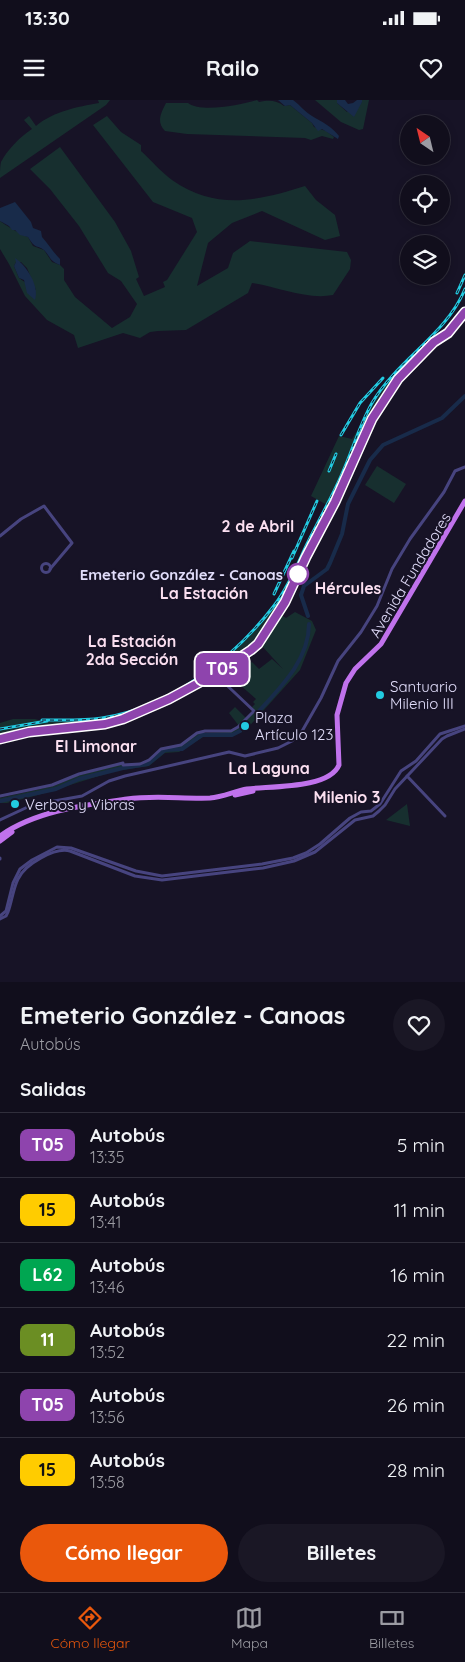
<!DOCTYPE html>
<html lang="es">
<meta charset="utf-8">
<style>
:root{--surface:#110e1c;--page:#1a1725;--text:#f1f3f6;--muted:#9c9ca3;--line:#302e3b;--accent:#ea580c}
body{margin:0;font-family:Quicksand,sans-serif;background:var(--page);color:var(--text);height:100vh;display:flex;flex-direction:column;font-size:19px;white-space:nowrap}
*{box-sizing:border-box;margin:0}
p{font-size:16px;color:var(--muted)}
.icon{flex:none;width:28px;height:28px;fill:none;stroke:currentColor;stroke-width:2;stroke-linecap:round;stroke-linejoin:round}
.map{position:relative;height:882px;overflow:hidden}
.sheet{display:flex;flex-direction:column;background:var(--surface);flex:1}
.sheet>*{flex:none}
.badge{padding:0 10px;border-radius:8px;font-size:18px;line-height:32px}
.needle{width:32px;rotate:325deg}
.fabs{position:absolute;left:400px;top:15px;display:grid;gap:10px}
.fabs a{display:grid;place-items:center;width:50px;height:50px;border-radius:50%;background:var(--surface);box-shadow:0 2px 8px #0003,0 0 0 1px var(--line);font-size:25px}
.map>.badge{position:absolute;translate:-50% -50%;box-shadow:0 0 0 2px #fff}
h2{padding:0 20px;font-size:19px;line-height:45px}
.round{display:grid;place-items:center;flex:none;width:52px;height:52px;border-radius:26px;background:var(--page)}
.head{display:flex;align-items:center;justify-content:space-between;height:85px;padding:0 20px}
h1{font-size:24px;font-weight:700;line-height:38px}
.button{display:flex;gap:10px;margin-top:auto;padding:10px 20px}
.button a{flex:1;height:58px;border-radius:30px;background:var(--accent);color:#fff;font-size:20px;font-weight:700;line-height:58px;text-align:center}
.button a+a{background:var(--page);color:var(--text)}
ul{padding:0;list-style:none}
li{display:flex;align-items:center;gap:15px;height:65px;padding:0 20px;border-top:1px solid var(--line)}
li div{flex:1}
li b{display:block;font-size:19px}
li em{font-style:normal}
li .badge{min-width:55px;font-weight:700;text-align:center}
.status{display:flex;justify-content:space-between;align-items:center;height:35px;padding:0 25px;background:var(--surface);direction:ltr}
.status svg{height:14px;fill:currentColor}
header{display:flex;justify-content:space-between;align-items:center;height:65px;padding:0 20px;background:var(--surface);font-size:22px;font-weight:700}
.dock{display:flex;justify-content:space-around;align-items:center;height:70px;border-top:1px solid var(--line);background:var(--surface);font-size:14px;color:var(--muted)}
.dock a{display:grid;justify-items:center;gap:2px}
.dock .selected{color:var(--accent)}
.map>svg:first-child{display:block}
</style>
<div class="status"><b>13:30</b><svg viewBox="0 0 49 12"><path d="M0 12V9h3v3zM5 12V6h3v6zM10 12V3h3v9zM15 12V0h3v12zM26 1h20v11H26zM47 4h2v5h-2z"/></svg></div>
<header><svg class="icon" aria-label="menu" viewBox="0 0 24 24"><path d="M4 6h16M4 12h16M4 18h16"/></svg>Railo<svg class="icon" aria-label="heart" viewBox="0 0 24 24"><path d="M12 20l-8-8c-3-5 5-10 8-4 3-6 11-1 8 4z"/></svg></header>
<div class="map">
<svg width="465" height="882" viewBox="0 0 465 882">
<rect width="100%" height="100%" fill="#171326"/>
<g fill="#172f2f" fill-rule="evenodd">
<path d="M98,0H110L106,5L0,78C0,73 0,66 1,62C7,50 21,36 32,29L24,20L29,16L36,26C54,11 77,7 99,3Z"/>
<path d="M257,0L259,2C269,0 276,0 284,6L290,5L312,23L314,27L326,31L334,37L333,39L322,36L311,40L305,38L187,34L165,31C156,22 161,13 166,3H188C201,13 241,5 257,0Z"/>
<polygon points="315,0 337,0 337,3 347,12 362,2 362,0 369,0 363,29 359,30 341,22"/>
<path d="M107,16L121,32L141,45V51C151,60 161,72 172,80C217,111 257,101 305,86L316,100L335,115L340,136L325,140L262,111L232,123L208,143L197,186L228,168L233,153L250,141L347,152L351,160L350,169L333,195C307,200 278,187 252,183L248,193L186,230L158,231L150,232L140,238L123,233L78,248L74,235L47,220L25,196L9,164L0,149V121C5,125 22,135 28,137L33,146L44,150L52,162L60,165L64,169V180L75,197L112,228L130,217L137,204L121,181L108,173L79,126L50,89L30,69L60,47L115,122L131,151L139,177L136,179L144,196L165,187L163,182L167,180L197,132L192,118L153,102L93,25ZM16,162H21L27,168L36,190L19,178L14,166Z"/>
<path d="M391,280L393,281L389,290L371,316C357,345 344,376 330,405C321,425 311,443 301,463C289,487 280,515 261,535C230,569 163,606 119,619C80,631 40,623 0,638V623L13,619H35L46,622L68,621L119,616L159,599L206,574L241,545L257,528L275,504L327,405L311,396L339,336L352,339L383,289Z"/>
<polygon points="377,366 406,384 394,403 365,385"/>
<polygon points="295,512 312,521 316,530 300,570 244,632 242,631 232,636 203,637 179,652 165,653 149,666 115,671 38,695 7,703 0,703 0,698 54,686 77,676 122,664 143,663 165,648 178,647 199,633 229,632 239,626 229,613 235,607 246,618 254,610 252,607 255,604 253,602 256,599 230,576 252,562 259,569 272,559 283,569 261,545 281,515 286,518"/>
<polygon points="407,704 410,726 386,720"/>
</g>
<g fill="#182b4a">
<path d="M274,0H293C300,5 305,12 312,16C322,22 331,26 339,36L338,39L322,29L318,31L312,23L290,5L285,6L278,0Z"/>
<polygon points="337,0 345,0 348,4 353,3 357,0 362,0 362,2 354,17 337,3"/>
<path d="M15,102L31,122L33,128L41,131L42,137C49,145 53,152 60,159V165C49,161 51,157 44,150C36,144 36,150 28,137L20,135L15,130H12L9,126L0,121V108Z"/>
<path d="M15,158C26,165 40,186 35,200L27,193L24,180L19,178L14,166L16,162Z"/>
</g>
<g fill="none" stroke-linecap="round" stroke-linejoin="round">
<g stroke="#182b4a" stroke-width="4">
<polyline points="308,516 301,495 304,486 327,469 330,463 342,434 348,404 370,360 383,345 442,318 465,296"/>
<path d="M259,611C282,586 309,559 309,524"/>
<polyline points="0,701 56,689 79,679 123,668 148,664 165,650 182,649 202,635 232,635 240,631"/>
</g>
<g stroke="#47447f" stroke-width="3">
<polyline points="0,436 21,419 44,406 72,443 50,469"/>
<circle cx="46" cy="468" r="4.5"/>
<polyline points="0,639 29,632 105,624 123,619 169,599 215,574 251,550 258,544 284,504 306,457 335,402 372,319 398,279 434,243 448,233 465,212"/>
<polyline points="123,665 140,664 149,660 161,649 181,645 197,633 205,631 231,631 238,627 254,611 215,574"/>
<polyline points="407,676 445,716"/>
<polyline points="0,696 52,685 79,674 123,663"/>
<polyline points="0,720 32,705 82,696 109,681 125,676 229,652 245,656 278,648 292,641 301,633 321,598 338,561 361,532 377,506 392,469 410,439 444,392 455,371 465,367"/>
<polyline points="0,758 0,759"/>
<polyline points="0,816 6,811 13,783 20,769 32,760 57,747 71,748 136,771 162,776 262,764 293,758 306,753 320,744 350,718 361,712 371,711 380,704 401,671 416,661 440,634 465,626"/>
<path d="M0,819L6,816L8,812C12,801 13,789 18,779C25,764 55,747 70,751L135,776L162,780L263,768L294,761L315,752L355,720L373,716L379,711L385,705L395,689L442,639L447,636L465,629"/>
</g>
<g stroke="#c072ec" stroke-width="5">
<polyline points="235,695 253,691"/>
<path d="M0,736C35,711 84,705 127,699C154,695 183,699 210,698C223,697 235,691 247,689C270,686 329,689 339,665L337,615L346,583L355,569L381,544L465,401"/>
<polyline points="0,741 12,732"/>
</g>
<defs>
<g id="rail">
<polyline points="457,193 465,175"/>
<polyline points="341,335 360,303 383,278"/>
<polyline points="329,371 336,354"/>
<polyline points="292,458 317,401"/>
<polyline points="274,494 294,451"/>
<path d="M42,620C62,620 82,621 102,618C169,608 233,559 273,507C288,488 297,465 307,444C318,421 331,399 341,376C352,352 359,326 372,303C397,260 446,235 465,189"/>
<polyline points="0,629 47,621"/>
</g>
</defs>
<use href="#rail" stroke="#22cbe1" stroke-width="3"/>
<use href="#rail" stroke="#171326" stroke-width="1" stroke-dasharray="4" stroke-linecap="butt"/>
</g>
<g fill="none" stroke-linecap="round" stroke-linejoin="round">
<defs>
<polyline id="line" points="0,639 29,632 105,624 123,619 169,599 215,574 251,550 258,544 285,502 306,457 335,402 372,319 398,279 434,242 448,233 465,212"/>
</defs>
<use href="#line" stroke="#fff" stroke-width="11"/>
<use href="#line" stroke="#8e44ad" stroke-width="8"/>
</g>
<circle fill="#fff" stroke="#8e44ad" stroke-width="2.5" cx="298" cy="474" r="10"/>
<g fill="#22cbe1" stroke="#171326" stroke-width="2">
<circle cx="380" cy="595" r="5"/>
<circle cx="245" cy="626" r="5"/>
<circle cx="15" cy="704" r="5"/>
</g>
<g text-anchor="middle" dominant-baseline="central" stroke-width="4" stroke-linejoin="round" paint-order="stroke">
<g font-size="15" font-weight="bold" fill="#e1ddfa" stroke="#171326" text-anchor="end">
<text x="283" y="474">Emeterio González - Canoas</text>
</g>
<g font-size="15" fill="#e1ddfa" stroke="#171326">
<text transform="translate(410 475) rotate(-59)">Avenida Fundadores</text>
</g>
<g font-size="15" fill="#e1ddfa" stroke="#171326" text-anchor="start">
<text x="390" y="586">Santuario<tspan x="390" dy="17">Milenio III</tspan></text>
<text x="255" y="617">Plaza<tspan x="255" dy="17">Artículo 123</tspan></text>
<text x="25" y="704">Verbos y Vibras</text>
</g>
<g font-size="16" font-weight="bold" fill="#fbdff0" stroke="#171326">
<text x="258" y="426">2 de Abril</text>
<text x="348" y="488">Hércules</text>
<text x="204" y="493">La Estación</text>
<text x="132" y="541">La Estación<tspan x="132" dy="18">2da Sección</tspan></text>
<text x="96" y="646">El Limonar</text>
<text x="269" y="668">La Laguna</text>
<text x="347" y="697">Milenio 3</text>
</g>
</g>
</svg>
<div class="fabs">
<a><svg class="needle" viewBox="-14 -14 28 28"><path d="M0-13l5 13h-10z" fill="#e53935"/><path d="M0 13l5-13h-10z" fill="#9c9ca3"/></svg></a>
<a><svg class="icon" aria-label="locate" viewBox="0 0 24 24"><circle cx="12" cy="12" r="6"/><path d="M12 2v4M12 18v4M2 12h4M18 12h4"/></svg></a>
<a><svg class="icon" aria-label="layers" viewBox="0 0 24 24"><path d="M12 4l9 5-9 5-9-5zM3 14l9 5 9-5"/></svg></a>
</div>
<b class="badge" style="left:222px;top:569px;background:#8e44ad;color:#fff">T05</b>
</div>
<section class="sheet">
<div class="head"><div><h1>Emeterio González - Canoas</h1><p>Autobús</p></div><a class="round"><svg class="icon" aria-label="heart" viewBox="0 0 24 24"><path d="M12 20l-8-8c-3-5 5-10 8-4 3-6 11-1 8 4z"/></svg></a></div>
<h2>Salidas</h2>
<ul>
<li><span class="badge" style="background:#8e44ad;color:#fff">T05</span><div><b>Autobús</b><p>13:35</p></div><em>5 min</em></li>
<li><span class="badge" style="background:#fc0;color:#111">15</span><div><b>Autobús</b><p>13:41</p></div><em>11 min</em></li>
<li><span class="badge" style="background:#00a651;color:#fff">L62</span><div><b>Autobús</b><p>13:46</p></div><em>16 min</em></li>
<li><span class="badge" style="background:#6b8e23;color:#fff">11</span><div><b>Autobús</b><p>13:52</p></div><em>22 min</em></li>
<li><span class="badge" style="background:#8e44ad;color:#fff">T05</span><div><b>Autobús</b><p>13:56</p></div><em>26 min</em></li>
<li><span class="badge" style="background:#fc0;color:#111">15</span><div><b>Autobús</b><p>13:58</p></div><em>28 min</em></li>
</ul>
<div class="button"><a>Cómo llegar</a><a>Billetes</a></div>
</section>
<nav class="dock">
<a class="selected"><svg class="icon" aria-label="directions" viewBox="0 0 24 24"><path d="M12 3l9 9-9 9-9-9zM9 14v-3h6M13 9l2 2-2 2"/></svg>Cómo llegar</a>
<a><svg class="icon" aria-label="map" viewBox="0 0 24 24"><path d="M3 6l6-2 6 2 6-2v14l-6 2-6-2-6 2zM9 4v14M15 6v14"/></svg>Mapa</a>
<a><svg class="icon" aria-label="tickets" viewBox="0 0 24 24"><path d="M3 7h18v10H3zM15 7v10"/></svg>Billetes</a>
</nav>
